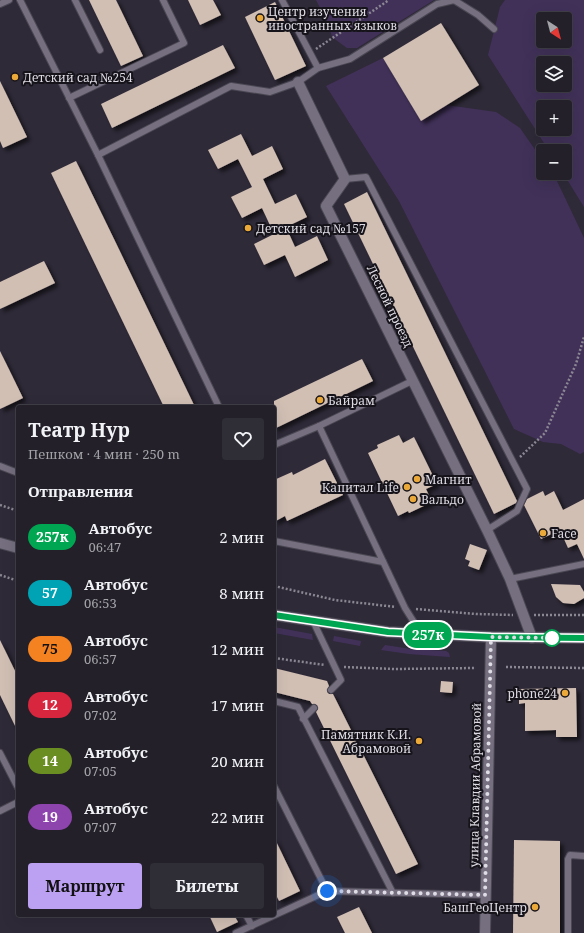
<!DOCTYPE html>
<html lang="ru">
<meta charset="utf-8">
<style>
:root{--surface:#23202a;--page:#2f2d36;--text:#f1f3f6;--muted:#a3a3a8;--line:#403e47;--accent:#bca0f2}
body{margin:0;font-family:"Noto Serif",serif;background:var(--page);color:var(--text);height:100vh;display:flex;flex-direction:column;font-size:15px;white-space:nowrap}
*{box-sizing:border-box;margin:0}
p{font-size:13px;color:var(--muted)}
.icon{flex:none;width:22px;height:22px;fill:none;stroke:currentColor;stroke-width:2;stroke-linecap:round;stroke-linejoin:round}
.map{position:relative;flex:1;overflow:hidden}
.details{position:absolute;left:16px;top:405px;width:260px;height:512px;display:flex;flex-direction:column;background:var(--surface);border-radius:4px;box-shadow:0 4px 16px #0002,0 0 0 1px var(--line)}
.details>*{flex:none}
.badge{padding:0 8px;border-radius:13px;font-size:14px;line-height:26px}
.needle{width:26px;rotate:144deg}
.buttons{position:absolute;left:536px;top:12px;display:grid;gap:8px}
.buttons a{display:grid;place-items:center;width:36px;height:36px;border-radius:4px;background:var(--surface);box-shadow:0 4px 16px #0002,0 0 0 1px var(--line);font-size:20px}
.you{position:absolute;width:20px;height:20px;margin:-10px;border:3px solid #fff;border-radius:50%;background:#1a73e8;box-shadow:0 0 0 6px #1a73e833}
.map>.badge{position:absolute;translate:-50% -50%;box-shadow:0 0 0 2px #fff}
h2{padding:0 12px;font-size:15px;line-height:36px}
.round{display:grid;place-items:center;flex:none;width:42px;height:42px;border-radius:4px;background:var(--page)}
.overview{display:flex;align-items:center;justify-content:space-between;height:68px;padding:0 12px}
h1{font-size:19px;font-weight:700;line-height:30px}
.cta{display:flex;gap:8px;margin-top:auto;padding:8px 12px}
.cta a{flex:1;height:46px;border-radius:4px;background:var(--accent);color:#111;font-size:16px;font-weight:700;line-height:46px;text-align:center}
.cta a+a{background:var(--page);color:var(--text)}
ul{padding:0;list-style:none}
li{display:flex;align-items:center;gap:12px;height:56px;padding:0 12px}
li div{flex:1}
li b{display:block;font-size:15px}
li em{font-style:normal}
li .badge{min-width:44px;font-weight:700;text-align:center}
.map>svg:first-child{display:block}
</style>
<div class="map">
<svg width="584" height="933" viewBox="0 0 584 933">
<defs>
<filter id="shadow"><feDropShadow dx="3.5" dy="3.5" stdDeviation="2" flood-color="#0009"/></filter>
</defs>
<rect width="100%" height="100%" fill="#2f2a38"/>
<g fill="#413159" fill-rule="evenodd">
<polygon points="316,0 434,0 357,48 347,48 332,37 328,23"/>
<path d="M505,0H584V207L563,173H565V151H549L488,55L500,7ZM543,19H565V41H543ZM543,63H565V85H543ZM543,107H565V129H543Z"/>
<polygon points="383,58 421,121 446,105 496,112 520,128 543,161 543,173 552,173 557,181 584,238 584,452 580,454 561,444 543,442 514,429 399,201 326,86"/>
<polygon points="274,627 312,634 313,640 274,633"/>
<polygon points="334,636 361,641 360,646 333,641"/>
<polygon points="385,645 411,649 446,651 449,653 450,657 409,654 381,650"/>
</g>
<g fill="#d1bfb4" filter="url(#shadow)">
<polygon points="89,0 116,0 143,56 121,66"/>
<polygon points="188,0 213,0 221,15 200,25"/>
<polygon points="275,2 306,66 275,80 245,17"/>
<polygon points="441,23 479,85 421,121 383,58"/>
<polygon points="223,45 235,68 112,128 101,104"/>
<polygon points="0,81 27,137 3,148 0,141"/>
<polygon points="241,134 252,156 272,146 283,169 263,179 275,204 296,194 307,217 286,227 295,247 317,236 328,260 295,277 285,255 264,265 254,244 274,234 262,208 242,218 231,197 252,187 238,159 218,169 208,150"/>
<polygon points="76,161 114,239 195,407 164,407 51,173"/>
<polygon points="367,192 517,501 516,503 494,514 344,204"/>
<polygon points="44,261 55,283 0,309 0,282"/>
<polygon points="0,351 23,398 0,409"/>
<polygon points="362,359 373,381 274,429 274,401"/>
<polygon points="399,435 403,443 414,437 437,484 426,489 432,502 409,513 408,511 398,516 368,453 378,448 377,445"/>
<polygon points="325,459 343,495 287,521 285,516 274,522 274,480 292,472 293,475"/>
<polygon points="543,491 545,496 554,491 563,510 584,499 584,559 577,544 568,548 560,530 541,539 524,505 527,499"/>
<polygon points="470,544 487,550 479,570 468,566 470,561 465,559"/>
<polygon points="551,584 580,585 584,592 584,598 574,604 563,603 556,597"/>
<polygon points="0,640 18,677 18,732 0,695"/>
<polygon points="274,668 327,681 329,686 327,692 329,694 333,694 418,864 396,874 316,712 318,709 317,705 312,704 310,701 274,692"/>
<polygon points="441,681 453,682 452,693 440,692"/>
<polygon points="576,688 577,737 556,737 556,730 525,731 525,703 519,704 519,689"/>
<polygon points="274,837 300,891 279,901 274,891"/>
<polygon points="514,840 560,841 560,933 513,933"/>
<polygon points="359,907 372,933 345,933 337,917"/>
<polygon points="209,915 234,915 238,922 217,932"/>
</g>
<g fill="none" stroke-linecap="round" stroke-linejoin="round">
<defs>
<g id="service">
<polyline points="20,0 98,155"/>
<polyline points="75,0 100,50"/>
<polyline points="282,0 318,68"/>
<polyline points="0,4 9,0"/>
<polyline points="69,98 184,43 163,0"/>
<polyline points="345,179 366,177 527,489 517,511 487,530"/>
<polyline points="412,381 319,426 405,608 422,635"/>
<polyline points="219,407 98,155 231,86 270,92 298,82 318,68 350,59 437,4 454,0 478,15 494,29"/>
<polyline points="274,445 319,426"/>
<polyline points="0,466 18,473"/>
<polyline points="274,541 383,562"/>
<polyline points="510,579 584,564"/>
<polyline points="313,621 341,680 331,690"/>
<polyline points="274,701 298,707 393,893"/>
<polyline points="303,719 314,708"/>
<polyline points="0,753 18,788"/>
<polyline points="274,786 327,891 485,895"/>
<polyline points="0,811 18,802"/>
<polyline points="246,915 252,926"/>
<polyline points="236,933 327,891"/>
<polyline points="568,933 568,859 570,855 584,856"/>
</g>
<g id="minor">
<polyline points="298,82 345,179 326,206 487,530 510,579 532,638"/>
<polyline points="485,933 491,637"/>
</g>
<g id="secondary">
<polyline points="0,543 18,548"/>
<polyline points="274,615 388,632 491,637 584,638"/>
</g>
</defs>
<use href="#service" stroke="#4b4752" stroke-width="8"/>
<use href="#minor" stroke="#4b4752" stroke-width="12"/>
<use href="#secondary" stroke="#4b4752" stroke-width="12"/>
<g stroke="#8c8893" stroke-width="2.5" stroke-dasharray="2 2" stroke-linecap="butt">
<polyline points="316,49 389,0"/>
<polyline points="520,457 545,433 576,364 584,337"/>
<polyline points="0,505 18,511"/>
<polyline points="0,575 18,581"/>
<polyline points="274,586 335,600 396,607"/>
<polyline points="416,609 476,614 513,615"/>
<polyline points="534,615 584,615"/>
<polyline points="274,658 325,665"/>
<polyline points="344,667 394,669 476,668"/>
<polyline points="506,667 584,668"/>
</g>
<use href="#service" stroke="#756f80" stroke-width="6"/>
<use href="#minor" stroke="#756f80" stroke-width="10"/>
<use href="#secondary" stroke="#756f80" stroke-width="10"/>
</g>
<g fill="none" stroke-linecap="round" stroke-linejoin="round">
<defs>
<polyline id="line" points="274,615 388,632 491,637 584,638"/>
</defs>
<use href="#line" stroke="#fff" stroke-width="9"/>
<use href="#line" stroke="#00a651" stroke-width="6"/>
<polyline stroke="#dfdce5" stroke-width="4" stroke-dasharray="0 7.2" points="327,891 485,895 491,637 552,638"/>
</g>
<g fill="#eba93a" stroke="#16141a" stroke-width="1.5">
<circle cx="260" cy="18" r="4"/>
<circle cx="15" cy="77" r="4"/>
<circle cx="248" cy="228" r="4"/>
<circle cx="320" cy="400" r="4"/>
<circle cx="417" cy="479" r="4"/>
<circle cx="407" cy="487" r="4"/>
<circle cx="413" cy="499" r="4"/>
<circle cx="543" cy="533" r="4"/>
<circle cx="565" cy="693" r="4"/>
<circle cx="419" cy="741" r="4"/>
<circle cx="535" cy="907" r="4"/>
</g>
<circle fill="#fff" stroke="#00a651" stroke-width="2" cx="552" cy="638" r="8"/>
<g text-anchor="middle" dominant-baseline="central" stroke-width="4" stroke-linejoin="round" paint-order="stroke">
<g font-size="12" fill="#dfdce5" stroke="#16141a" text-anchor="start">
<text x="268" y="11">Центр изучения<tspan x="268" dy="14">иностранных языков</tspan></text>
<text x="23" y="77">Детский сад №254</text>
<text x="256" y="228">Детский сад №157</text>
<text x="328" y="400">Байрам</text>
<text x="425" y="479">Магнит</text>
<text x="399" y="487" text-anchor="end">Капитал Life</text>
<text x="421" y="499">Вальдо</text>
<text x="551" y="533">Face</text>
<text x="557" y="693" text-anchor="end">phone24</text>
<text x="411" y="734" text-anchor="end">Памятник К.И.<tspan x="411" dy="14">Абрамовой</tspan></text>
<text x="527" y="907" text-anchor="end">БашГеоЦентр</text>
</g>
<g font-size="12" fill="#dfdce5" stroke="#16141a">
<text transform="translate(390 306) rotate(64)">Лесной проезд</text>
<text transform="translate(475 785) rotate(-89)">улица Клавдии Абрамовой</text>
</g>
</g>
</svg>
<div class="buttons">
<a><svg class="needle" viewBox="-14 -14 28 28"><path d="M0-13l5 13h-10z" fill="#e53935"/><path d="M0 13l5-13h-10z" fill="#a3a3a8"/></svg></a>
<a><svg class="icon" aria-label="layers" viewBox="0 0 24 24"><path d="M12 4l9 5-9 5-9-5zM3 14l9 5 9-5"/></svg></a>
<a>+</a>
<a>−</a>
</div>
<div class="you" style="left:327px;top:891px"></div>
<b class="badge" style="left:428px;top:635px;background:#00a651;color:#fff">257к</b>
<section class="details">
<div class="overview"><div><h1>Театр Нур</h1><p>Пешком · 4 мин · 250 m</p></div><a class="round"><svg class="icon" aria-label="heart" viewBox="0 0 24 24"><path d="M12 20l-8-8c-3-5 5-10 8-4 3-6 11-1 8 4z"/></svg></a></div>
<h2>Отправления</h2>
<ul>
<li><span class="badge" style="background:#00a651;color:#fff">257к</span><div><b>Автобус</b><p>06:47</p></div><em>2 мин</em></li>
<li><span class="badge" style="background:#00a3b4;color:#fff">57</span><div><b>Автобус</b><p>06:53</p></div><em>8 мин</em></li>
<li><span class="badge" style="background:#f58220;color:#111">75</span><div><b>Автобус</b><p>06:57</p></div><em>12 мин</em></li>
<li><span class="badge" style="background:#d7263d;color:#fff">12</span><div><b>Автобус</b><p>07:02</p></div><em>17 мин</em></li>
<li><span class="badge" style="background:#6b8e23;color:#fff">14</span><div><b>Автобус</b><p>07:05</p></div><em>20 мин</em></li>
<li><span class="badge" style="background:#8e44ad;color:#fff">19</span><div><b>Автобус</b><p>07:07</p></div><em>22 мин</em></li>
</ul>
<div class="cta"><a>Маршрут</a><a>Билеты</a></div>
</section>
</div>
